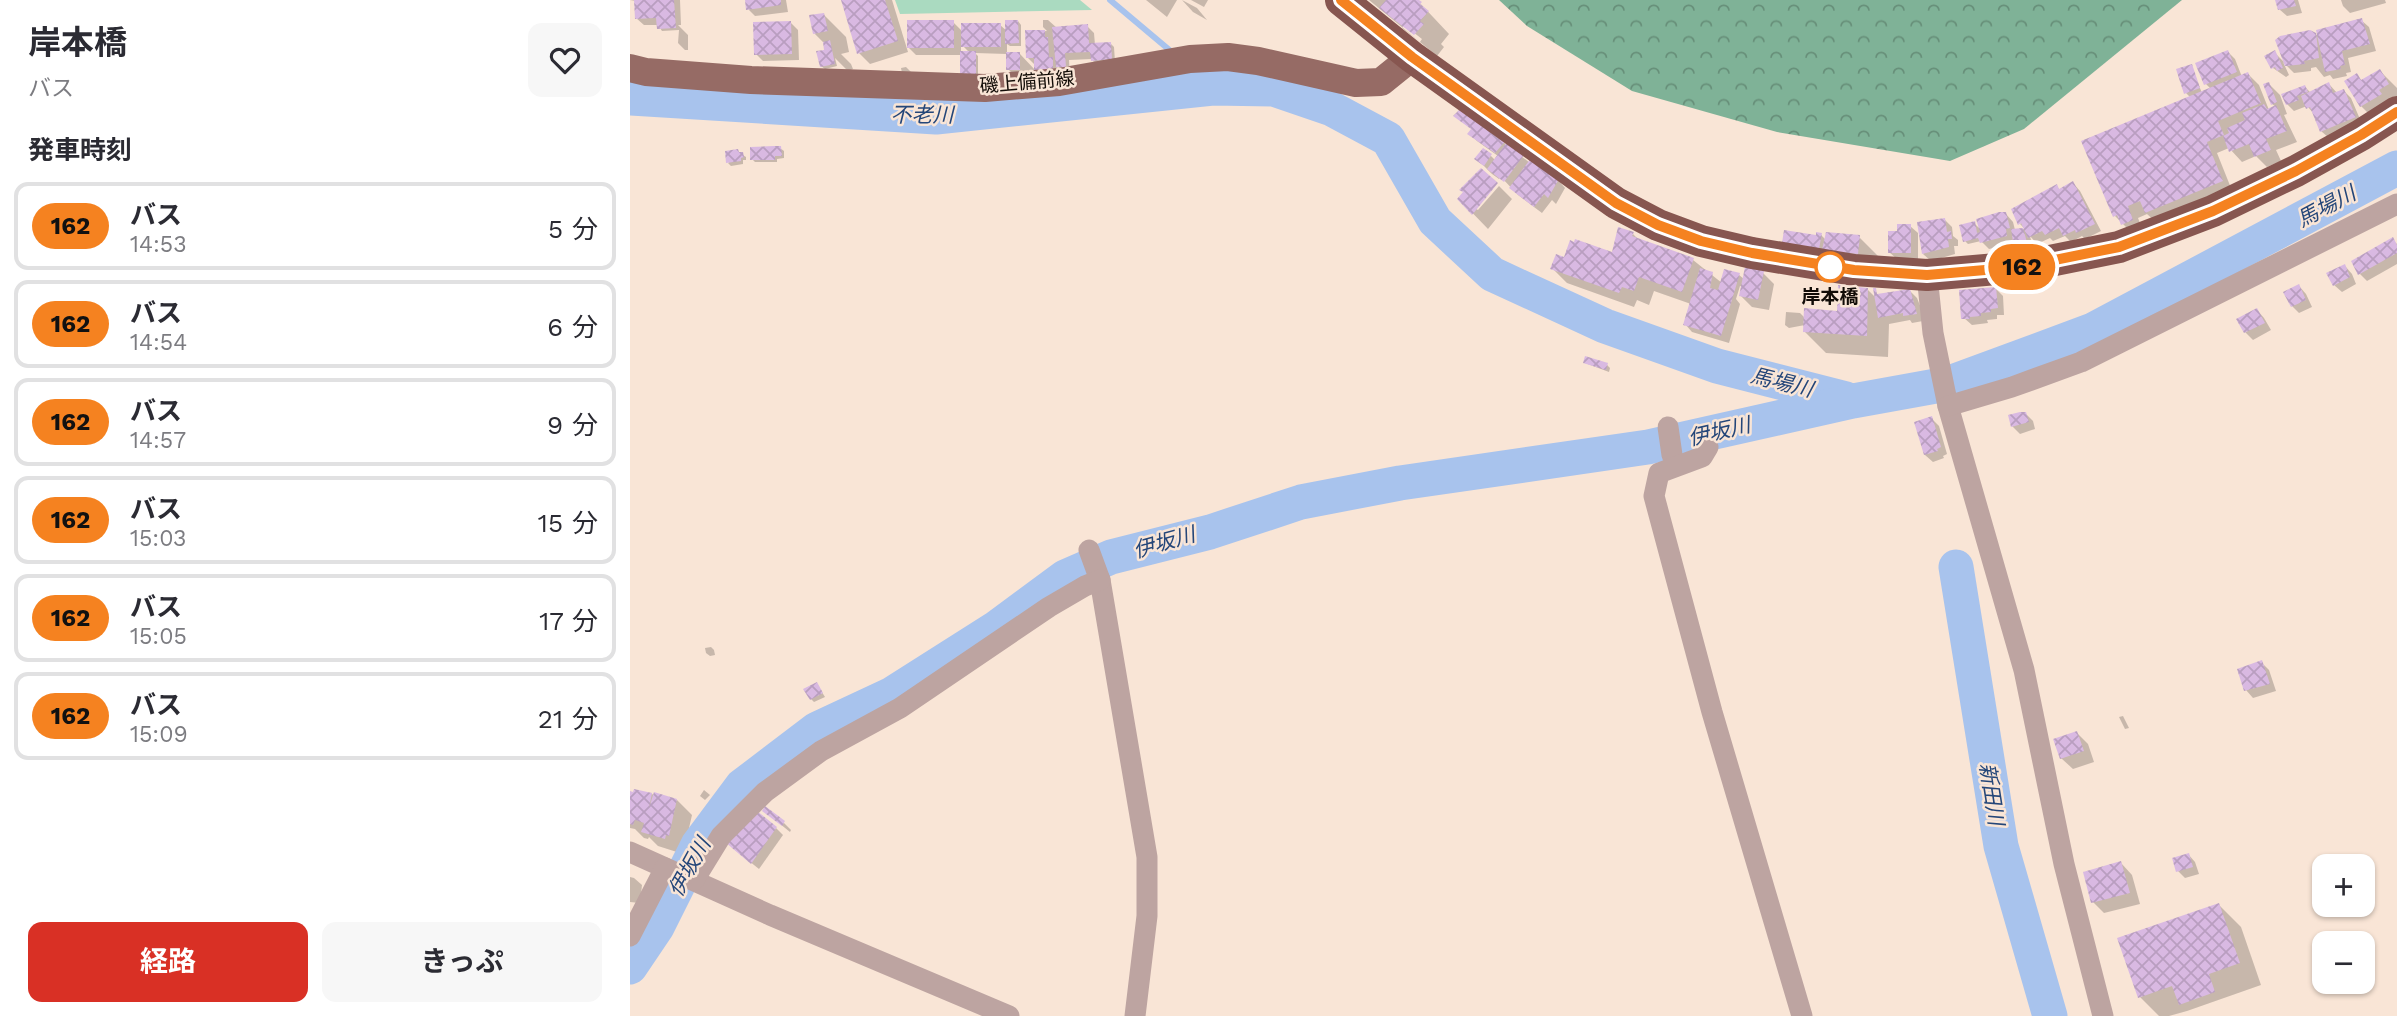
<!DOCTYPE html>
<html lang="ja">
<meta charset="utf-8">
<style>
:root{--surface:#fff;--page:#f7f7f7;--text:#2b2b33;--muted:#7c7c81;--line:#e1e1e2;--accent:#d93025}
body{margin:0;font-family:"Work Sans","Noto Sans JP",sans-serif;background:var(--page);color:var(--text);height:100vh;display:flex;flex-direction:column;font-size:26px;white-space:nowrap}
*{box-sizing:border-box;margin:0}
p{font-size:23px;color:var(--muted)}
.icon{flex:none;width:38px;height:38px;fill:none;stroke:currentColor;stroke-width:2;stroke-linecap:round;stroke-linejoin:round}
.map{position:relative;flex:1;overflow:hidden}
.panel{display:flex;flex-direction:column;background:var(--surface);width:630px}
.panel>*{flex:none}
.badge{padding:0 14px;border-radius:23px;font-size:24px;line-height:46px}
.controls{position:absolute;left:1682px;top:854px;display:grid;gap:14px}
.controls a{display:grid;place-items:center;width:63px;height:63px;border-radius:14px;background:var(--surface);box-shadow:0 2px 5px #0004;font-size:35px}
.map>.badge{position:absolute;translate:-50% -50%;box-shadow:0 0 0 4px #fff}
h2{padding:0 28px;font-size:26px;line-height:63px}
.round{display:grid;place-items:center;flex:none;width:74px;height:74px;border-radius:14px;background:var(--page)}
.head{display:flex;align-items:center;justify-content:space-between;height:119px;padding:0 28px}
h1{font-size:33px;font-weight:700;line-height:52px}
.action{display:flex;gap:14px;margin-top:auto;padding:14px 28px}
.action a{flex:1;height:80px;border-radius:14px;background:var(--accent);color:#fff;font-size:28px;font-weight:700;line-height:80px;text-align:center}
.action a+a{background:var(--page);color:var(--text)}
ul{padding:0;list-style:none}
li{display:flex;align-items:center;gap:21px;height:88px;margin:0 14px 10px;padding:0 14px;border:4px solid var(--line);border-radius:14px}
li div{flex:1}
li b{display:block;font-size:26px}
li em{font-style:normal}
li .badge{min-width:77px;font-weight:700;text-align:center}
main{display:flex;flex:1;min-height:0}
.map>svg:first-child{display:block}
</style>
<main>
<section class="panel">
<div class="head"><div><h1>岸本橋</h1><p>バス</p></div><a class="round"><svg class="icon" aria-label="heart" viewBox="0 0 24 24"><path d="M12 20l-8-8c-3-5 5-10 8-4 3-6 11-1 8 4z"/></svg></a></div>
<h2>発車時刻</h2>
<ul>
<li><span class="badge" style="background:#f58220;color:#111">162</span><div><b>バス</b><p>14:53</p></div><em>5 分</em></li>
<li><span class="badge" style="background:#f58220;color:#111">162</span><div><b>バス</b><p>14:54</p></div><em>6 分</em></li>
<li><span class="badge" style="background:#f58220;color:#111">162</span><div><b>バス</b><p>14:57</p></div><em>9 分</em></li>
<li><span class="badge" style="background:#f58220;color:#111">162</span><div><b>バス</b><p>15:03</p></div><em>15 分</em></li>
<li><span class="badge" style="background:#f58220;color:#111">162</span><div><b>バス</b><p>15:05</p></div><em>17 分</em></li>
<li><span class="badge" style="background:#f58220;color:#111">162</span><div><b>バス</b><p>15:09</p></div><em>21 分</em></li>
</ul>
<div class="action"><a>経路</a><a>きっぷ</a></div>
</section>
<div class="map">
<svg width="1767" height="1016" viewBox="0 0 1767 1016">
<defs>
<pattern id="forest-crowns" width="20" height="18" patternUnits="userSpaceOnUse" patternTransform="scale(1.75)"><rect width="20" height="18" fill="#7fb297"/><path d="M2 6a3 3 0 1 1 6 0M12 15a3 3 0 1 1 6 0" fill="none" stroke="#678f79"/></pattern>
<pattern id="building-cross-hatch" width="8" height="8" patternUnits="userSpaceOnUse" patternTransform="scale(1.75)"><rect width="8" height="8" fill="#d9b9e2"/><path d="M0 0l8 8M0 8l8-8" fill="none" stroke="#b99ec0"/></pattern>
</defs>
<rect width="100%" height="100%" fill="#f9e5d6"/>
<polygon fill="#aadac0" points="265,0 450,0 462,10 270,14"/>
<polygon fill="url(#forest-crowns)" points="869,0 1552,0 1394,129 1320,161 1147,132 1002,91 897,26"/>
<g fill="#0003" fill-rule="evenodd">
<polygon points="0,0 50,0 51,25 48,25 58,35 58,50 55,50 48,43 49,30 32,31 28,25 14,25 6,18 6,1"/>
<polygon points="116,0 156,0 158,12 125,16 118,9"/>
<polygon points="213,0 262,0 278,52 240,64 229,53"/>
<polygon points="516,0 547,0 537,17"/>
<polygon points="552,0 567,8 577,20 563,12"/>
<polygon points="561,0 578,0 574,7"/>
<path d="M739,0H787L819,34L811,44L814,47L807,56ZM774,25L792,39L790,42L772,28Z"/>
<polygon points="1647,0 1668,0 1672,13 1657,16 1649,9"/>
<polygon points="1711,0 1755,0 1756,3 1720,13 1713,6"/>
<polygon points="194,15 216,37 219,52 211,54 221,64 223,69 218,71 205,58 207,66 195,69 191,66 196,51 195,44 184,33"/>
<polygon points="413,20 418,20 427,28 457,26 464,33 465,45 480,43 484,47 485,62 465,64 462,59 439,60 440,79 393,84 378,69 390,54 406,71 406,66 398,58 397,32 417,31 413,27"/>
<polygon points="1731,20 1739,27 1746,51 1718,58 1721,72 1716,73 1717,76 1703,79 1700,75 1694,77 1686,67 1681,68 1681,71 1664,73 1653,62 1659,75 1656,77 1643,68 1644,52 1656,64 1683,36"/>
<path d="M388,21L391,25V46H380L377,44V54L345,53L348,56V78L332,55H286L278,47L323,22L333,32L370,25L377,31ZM331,44L340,53H331Z"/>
<polygon points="161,23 168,30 169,60 133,61 126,54"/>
<polygon points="1598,52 1605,59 1612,77 1618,74 1629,85 1639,110 1646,107 1642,104 1639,84 1650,95 1657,114 1654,115 1667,142 1646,150 1651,161 1637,167 1626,156 1612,162 1599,148 1587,153 1603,193 1528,224 1517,214 1508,218 1513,231 1504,235 1485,216 1561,98 1556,93 1561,66 1572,93 1581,89 1576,84 1568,64"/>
<polygon points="276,67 291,82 272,73 271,68"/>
<polygon points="1750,71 1767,88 1767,120 1753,128 1731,106 1726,75 1732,81"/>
<polygon points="1699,84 1707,93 1714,91 1721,98 1732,124 1699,138 1691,131 1685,115 1677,106 1664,111 1657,104 1675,87 1681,93"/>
<polygon points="826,116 841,117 900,163 928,180 935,188 926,204 922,200 912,213 888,195 871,177 869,179 862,174 847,159 861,156 865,160 868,156 847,141 840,134 843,130"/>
<polygon points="150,148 154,151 154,158 147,159 147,162 125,162 122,159"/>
<polygon points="111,154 116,157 116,160 113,160 113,164 101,166 98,163"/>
<polygon points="1443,183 1450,191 1471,231 1455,239 1452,236 1441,242 1435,236 1423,241 1420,238 1407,244 1400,236 1404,253 1392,255 1385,247 1385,243 1359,249 1351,241 1338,244 1335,241 1344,223 1350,229 1376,214 1383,222 1385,230 1395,229 1390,224 1426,186 1430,190"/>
<polygon points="869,186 882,199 858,229 829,199 848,210"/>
<polygon points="1315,220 1322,227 1323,236 1328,240 1328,246 1324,246 1325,254 1301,261 1293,254"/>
<polygon points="1280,226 1288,233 1288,259 1267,259 1259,252 1269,233"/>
<polygon points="1003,234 1010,241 1063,260 1092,283 1109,275 1114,279 1133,273 1144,284 1139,310 1122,307 1111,296 1113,287 1110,286 1106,299 1110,304 1099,343 1062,332 1055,324 1061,304 1024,291 1019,305 1007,300 1004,307 937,283 922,268 936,259 983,254"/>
<polygon points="1191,235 1196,240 1229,237 1251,259 1190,252 1184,237"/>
<polygon points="1762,240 1767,244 1767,264 1737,281 1730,274"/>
<polygon points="1715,266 1722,274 1726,284 1712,292 1704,285"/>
<polygon points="1669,286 1676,294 1682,307 1669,313 1662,306"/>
<polygon points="1365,288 1373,296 1374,315 1367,315 1367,319 1357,320 1358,323 1342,325 1334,318"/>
<polygon points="1237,289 1245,297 1280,291 1287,298 1291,308 1293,321 1282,323 1280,320 1259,324 1258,357 1196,353 1174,331 1175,325 1159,328 1155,325 1156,312 1170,313 1175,318 1208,312"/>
<polygon points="1627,310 1634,318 1641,330 1623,340 1615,332 1609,320"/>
<polygon points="955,363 977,365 980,368 979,372"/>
<polygon points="1396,414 1403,421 1405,429 1390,434 1382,426"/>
<polygon points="1301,418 1309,426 1317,454 1313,456 1314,458 1303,462 1295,455"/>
<polygon points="81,647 84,650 85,655 80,656 76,653 75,648"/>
<polygon points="1631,662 1639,670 1646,691 1623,698 1616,690"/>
<polygon points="187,684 195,697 184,702 181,699"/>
<polygon points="1493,716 1499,728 1495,729 1489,717"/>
<polygon points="1447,733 1458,744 1464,762 1443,769 1431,758"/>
<polygon points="74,790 80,795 75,800 70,796"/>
<polygon points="8,791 47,800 62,815 54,850 50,849 50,853 28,846 19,837 18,839 14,838 5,829 0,828 0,793"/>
<polygon points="134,811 154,823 161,830 160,832"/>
<polygon points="146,828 153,835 129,869 104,849"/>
<polygon points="1558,854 1565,862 1569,874 1555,878 1548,871"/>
<polygon points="1491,863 1502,875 1510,904 1474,913 1463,902"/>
<polygon points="0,877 4,878 12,885 10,903 0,902"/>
<polygon points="1589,905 1611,927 1631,985 1557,1011 1539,1016 1529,1016 1510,997"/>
</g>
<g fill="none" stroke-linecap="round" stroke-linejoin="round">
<g stroke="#a8c3ed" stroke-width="6">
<polyline points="480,0 543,53"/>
<polyline points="559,67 583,88"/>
</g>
<g stroke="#a8c3ed" stroke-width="35">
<polyline points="0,98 306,117 583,88 644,89 702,109 758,139 805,221 862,274 975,326 1087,366 1216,399"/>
<polyline points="1326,567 1371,846 1420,1016"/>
<polyline points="0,967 27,927 68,845 112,786 187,729 262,694 366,628 435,577 481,557 580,532 671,502 770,483 1018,447 1223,401 1317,384 1463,330 1767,168"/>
</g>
</g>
<g fill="url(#building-cross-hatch)">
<polygon points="4,0 44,0 46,28 27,29 26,18 5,19"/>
<polygon points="115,0 151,0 151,5 116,10"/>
<polygon points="211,0 255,0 268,41 227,54"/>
<polygon points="756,0 789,0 792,2 790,4 799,11 790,21 794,24 784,35 749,8"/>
<polygon points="1645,0 1664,0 1666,6 1648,10"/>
<polygon points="194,13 198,31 183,34 179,15"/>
<polygon points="1732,18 1740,44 1712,51 1715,65 1710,66 1711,69 1695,72 1686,30"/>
<rect x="277" y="20" width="47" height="28"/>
<polygon points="375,20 388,20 389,43 375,44"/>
<polygon points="161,21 162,54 124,55 123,22"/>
<rect x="331" y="23" width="40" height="24"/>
<polygon points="458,24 459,43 481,42 482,59 461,61 460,52 435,53 436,67 426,67 422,27"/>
<polygon points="395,30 415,30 415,37 418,37 419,57 423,57 423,71 404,72 404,58 396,58"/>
<polygon points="1680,30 1686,33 1689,58 1674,61 1675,64 1655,66 1645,40 1650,36"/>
<polygon points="200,40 205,64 190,67 186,51 194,50 193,42"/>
<polygon points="1598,50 1607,72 1574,85 1565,63"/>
<polygon points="1645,50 1653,68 1647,71 1645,67 1641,69 1634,56"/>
<rect x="330" y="51" width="16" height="25"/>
<rect x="376" y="52" width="14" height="18"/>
<polygon points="1562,64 1570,88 1554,94 1546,69"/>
<polygon points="1750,69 1759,84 1749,90 1752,94 1730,107 1714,81 1727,73 1731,80"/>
<polygon points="1618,72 1631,103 1588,121 1594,135 1577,142 1593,181 1515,213 1510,201 1498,206 1503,220 1491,225 1487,215 1483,217 1451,141"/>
<polygon points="1639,82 1647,102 1641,105 1633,84"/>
<polygon points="1699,82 1703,93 1714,89 1726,117 1690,132 1680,107 1676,109 1671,96"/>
<polygon points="1675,85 1678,92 1667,96 1669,100 1656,105 1651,94"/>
<polygon points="1634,104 1637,109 1646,105 1657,131 1636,139 1641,150 1624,157 1619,144 1599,152 1593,136 1599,133 1597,128 1615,120 1612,113"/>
<polygon points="830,109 877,139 865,153 837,134 841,129 823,116"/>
<polygon points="877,142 894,155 874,182 857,169"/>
<polygon points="144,146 151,146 152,156 145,156 145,160 120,160 120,147"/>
<polygon points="853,148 862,154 854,166 844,159"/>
<polygon points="108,149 109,152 113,152 114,157 111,158 111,161 96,163 95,151"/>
<polygon points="901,158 929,179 918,198 914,194 904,207 879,188"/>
<polygon points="851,168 868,183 842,215 827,199 833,192 829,190"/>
<polygon points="1443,181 1465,224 1446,233 1445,230 1433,236 1429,228 1415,235 1412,231 1398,238 1391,223 1388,225 1381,209 1427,184 1429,189"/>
<polygon points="1369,212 1376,212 1380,228 1376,229 1377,236 1350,243 1348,238 1333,242 1329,225 1345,221 1347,233 1350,232 1346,219"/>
<polygon points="1315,218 1317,232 1321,231 1322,239 1318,239 1319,247 1292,254 1287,222"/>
<polygon points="1267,224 1281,224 1281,253 1258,253 1258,231 1267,231"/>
<polygon points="988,227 1004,232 1002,236 1064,258 1052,292 1009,277 1004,291 992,287 989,293 920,269 926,254 934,257 940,240 944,242 945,239 982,252"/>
<polygon points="1393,228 1398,246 1384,248 1381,229"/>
<polygon points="1154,230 1186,235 1186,232 1192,233 1189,249 1152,243"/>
<polygon points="1196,232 1230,235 1228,254 1192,250"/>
<polygon points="1763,237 1767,245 1767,253 1728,275 1721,261"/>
<polygon points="1715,264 1720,277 1703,286 1696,273"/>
<polygon points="1115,267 1134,271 1128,300 1109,296"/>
<polygon points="1070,268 1083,272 1080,288 1088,290 1094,269 1110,273 1091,336 1053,325"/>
<polygon points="1669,284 1676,300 1661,307 1653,292"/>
<polygon points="1208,285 1238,288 1237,336 1173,332 1174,308 1207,311"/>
<polygon points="1366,287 1368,308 1361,309 1361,312 1351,313 1351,316 1340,317 1340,319 1331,319 1329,290"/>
<polygon points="1243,288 1246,288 1247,294 1280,289 1287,314 1273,316 1273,313 1248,318"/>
<polygon points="1627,308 1635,323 1614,333 1606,319"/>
<polygon points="955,356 978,363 976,370 953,363"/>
<polygon points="1390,412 1396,412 1399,422 1381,427 1378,415"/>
<polygon points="1302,416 1311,447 1307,449 1308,451 1294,455 1284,422"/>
<polygon points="1632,660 1640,684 1614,691 1607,669"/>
<polygon points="187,682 193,693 180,700 173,689"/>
<polygon points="1447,731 1454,751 1430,759 1423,739"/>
<polygon points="4,789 22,793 19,808 24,792 47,799 39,836 36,835 35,839 11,832 14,823 5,820 3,825 0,824 0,791 3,792"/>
<polygon points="135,806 155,821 152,826 132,811"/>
<polygon points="122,807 147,827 121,864 95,842"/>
<polygon points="1559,853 1563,867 1546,872 1542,858"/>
<polygon points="1491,861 1500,893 1461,903 1453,872"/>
<polygon points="1589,903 1610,963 1579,974 1585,992 1549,1005 1542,986 1508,998 1487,938"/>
</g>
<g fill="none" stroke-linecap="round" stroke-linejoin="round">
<g stroke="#bda4a1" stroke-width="21">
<polyline points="1297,275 1303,333 1318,406 1394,670 1434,864 1473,1016"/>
<polyline points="1318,406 1382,387 1451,362 1767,204"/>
<polyline points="1038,427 1042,455"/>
<polyline points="1078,447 1072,457 1029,473 1024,496 1082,712 1172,1016"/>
<polyline points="459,550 470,580 517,857 517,916 505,1016"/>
<polyline points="0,852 140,915 379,1016"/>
<polyline points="64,880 91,836 135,792 191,751 270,708 419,607 455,586 470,580"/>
<polyline points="0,936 35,868"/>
</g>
<polyline stroke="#966b65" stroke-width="28" points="0,68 16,72 121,80 355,88 429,82 560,59 598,57 628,61 726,83 751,82 782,57"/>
<polyline stroke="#875650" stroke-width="32" points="711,0 782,57 986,203 1028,225 1071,241 1122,253 1224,270 1297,275 1390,267 1489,247 1583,211 1666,171 1731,135 1767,112"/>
</g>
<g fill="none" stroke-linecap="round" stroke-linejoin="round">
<defs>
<polyline id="line" points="711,0 782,57 986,203 1028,225 1071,241 1122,253 1224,270 1297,275 1390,267 1489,247 1583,211 1666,171 1731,135 1767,112"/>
</defs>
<use href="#line" stroke="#fff" stroke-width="16"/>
<use href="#line" stroke="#f58220" stroke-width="10"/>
</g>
<circle fill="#fff" stroke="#f58220" stroke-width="3.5" cx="1200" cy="267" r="14"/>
<g text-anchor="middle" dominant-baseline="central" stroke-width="5" stroke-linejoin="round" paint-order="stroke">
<g font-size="19" fill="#120c07" stroke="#f9e5d6">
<text transform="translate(397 82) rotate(-5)">磯上備前線</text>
</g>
<g font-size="19" font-weight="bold" fill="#120c07" stroke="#f9e5d6">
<text x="1200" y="296">岸本橋</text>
</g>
<g font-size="21" font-style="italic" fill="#244679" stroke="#f9e5d6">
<text x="292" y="114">不老川</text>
<text transform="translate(1696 206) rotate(-28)">馬場川</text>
<text transform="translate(1152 382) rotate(14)">馬場川</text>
<text transform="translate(1089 431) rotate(-13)">伊坂川</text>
<text transform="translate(534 542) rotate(-16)">伊坂川</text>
<text transform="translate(1362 794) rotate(81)">新田川</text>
<text transform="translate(59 867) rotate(-61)">伊坂川</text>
</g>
</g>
</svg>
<div class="controls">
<a>+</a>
<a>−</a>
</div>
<b class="badge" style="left:1392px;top:267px;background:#f58220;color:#111">162</b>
</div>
</main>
